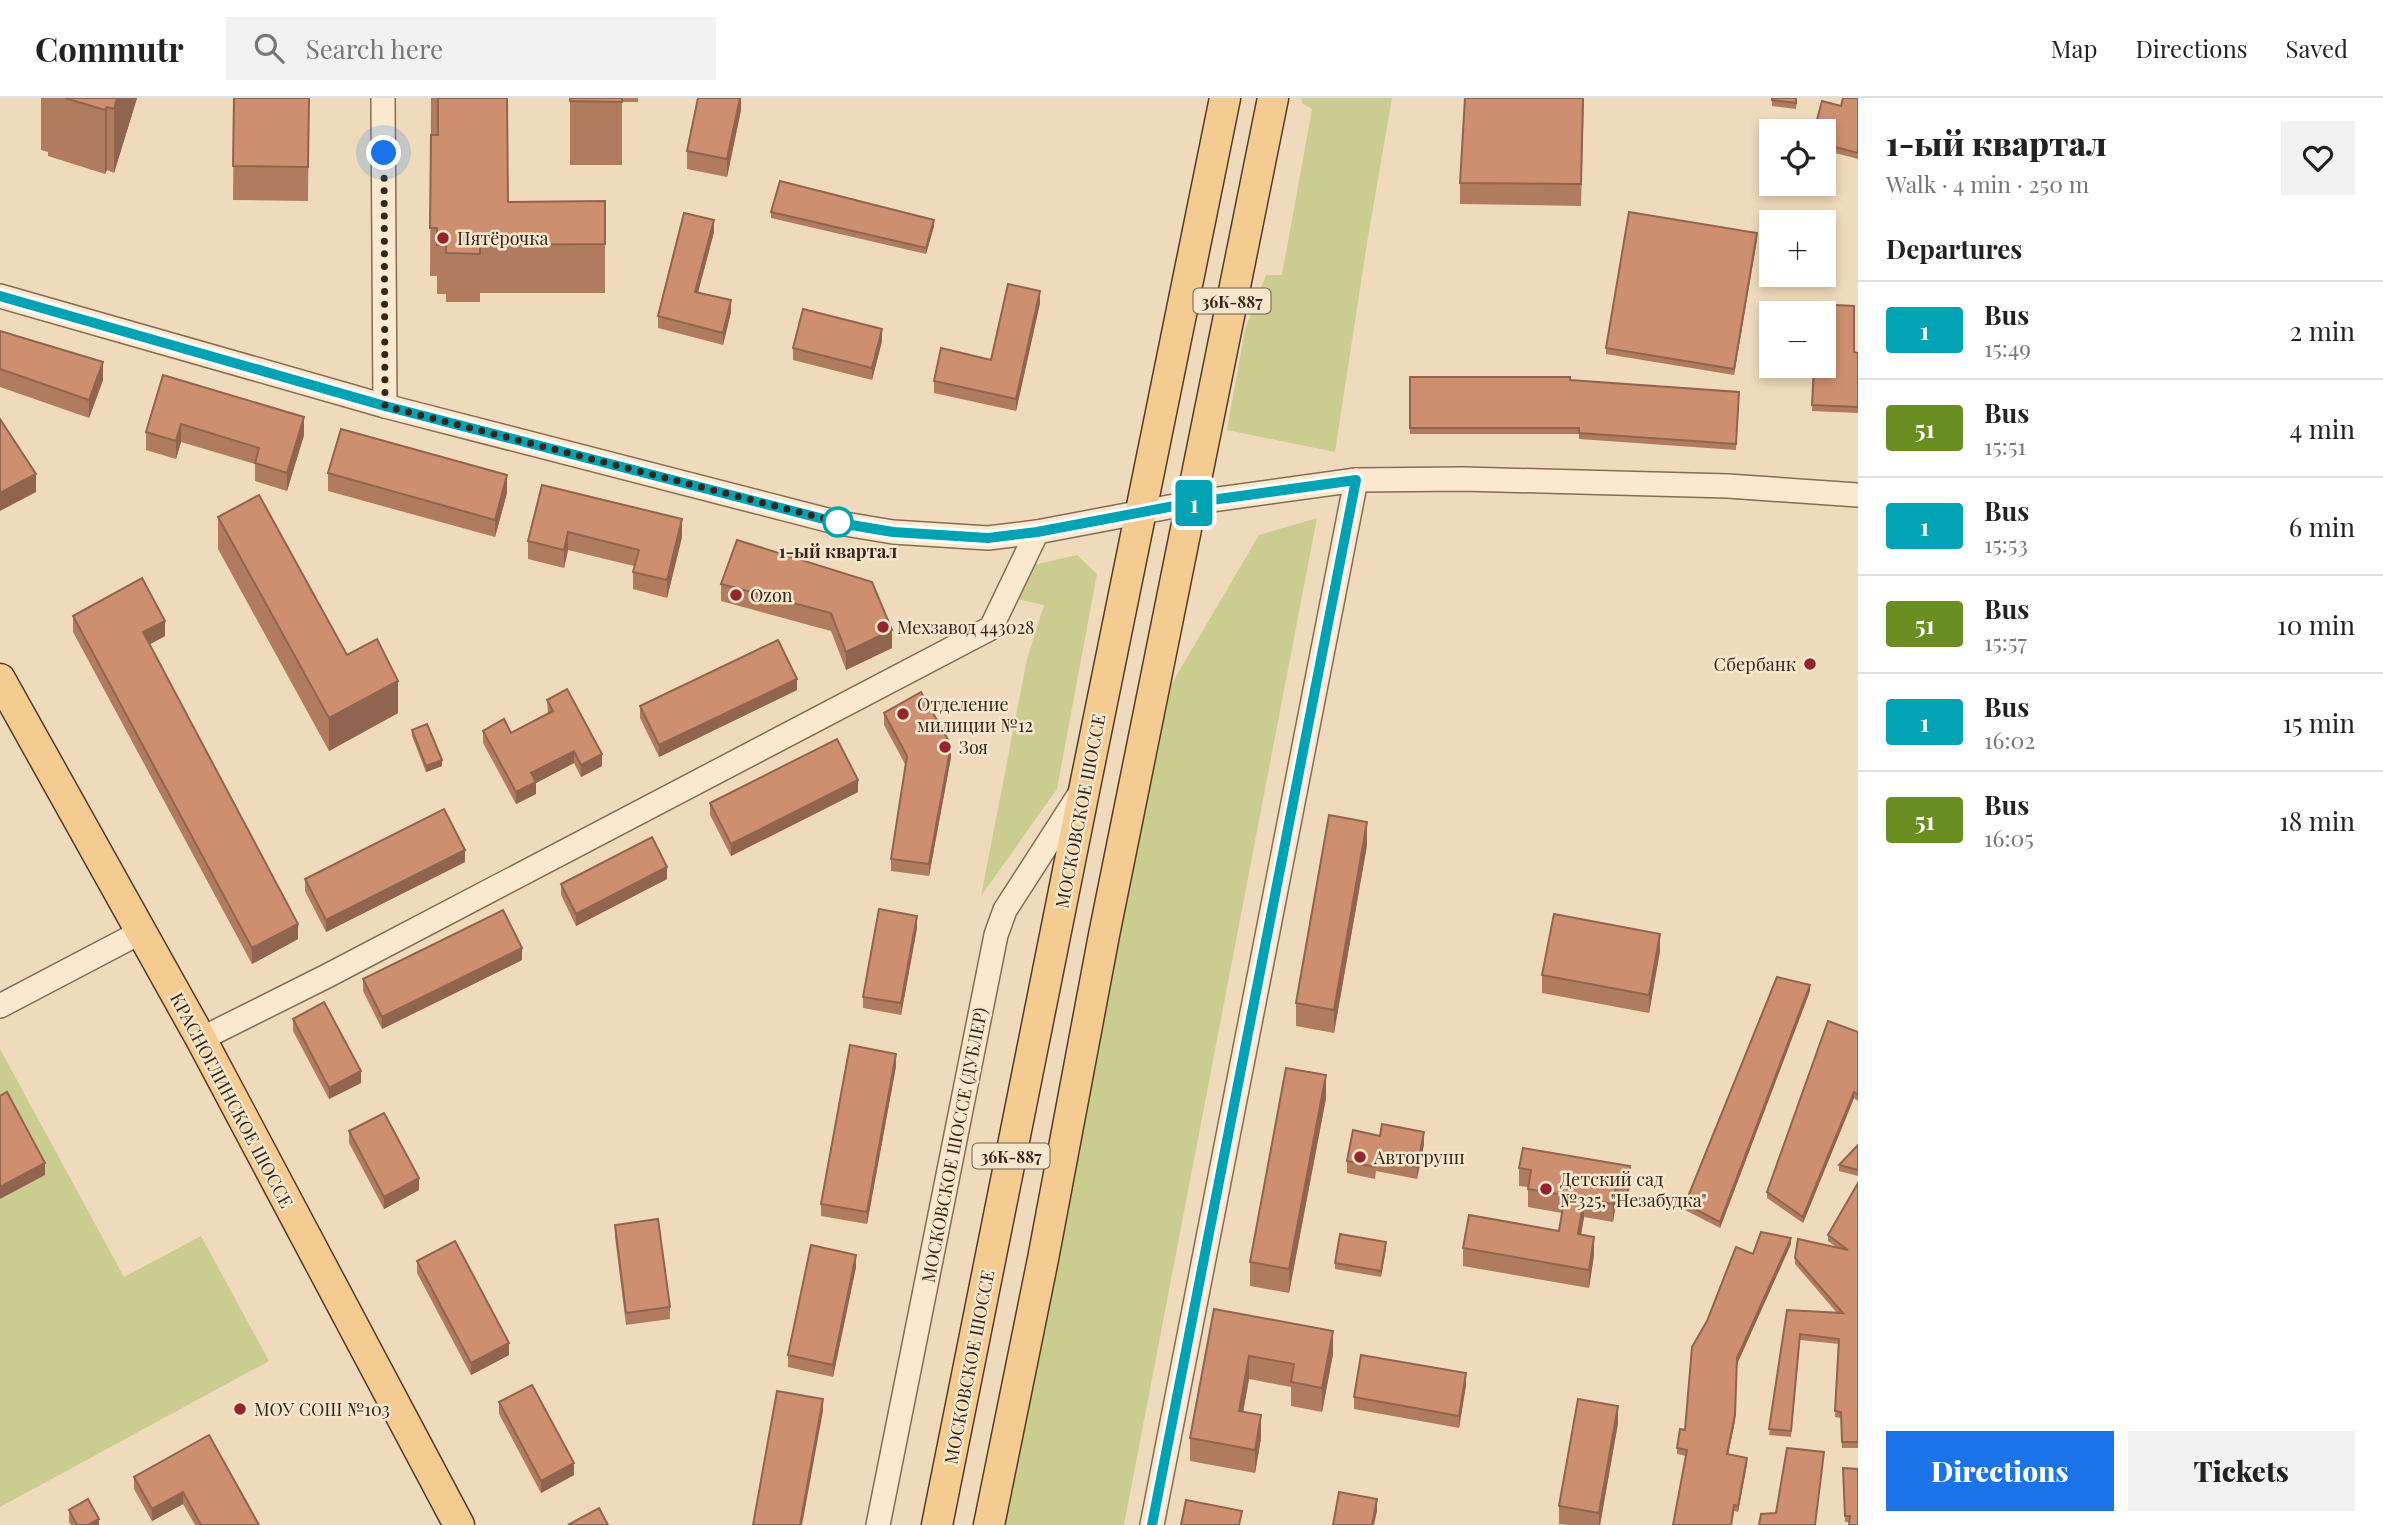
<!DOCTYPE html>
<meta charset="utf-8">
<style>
:root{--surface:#fff;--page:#f2f2f2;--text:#222;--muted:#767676;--line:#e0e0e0;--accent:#1a73e8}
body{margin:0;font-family:"Playfair Display",serif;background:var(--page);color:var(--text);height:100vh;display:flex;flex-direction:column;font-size:26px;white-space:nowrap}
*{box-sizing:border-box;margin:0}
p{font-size:23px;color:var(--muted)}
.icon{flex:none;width:38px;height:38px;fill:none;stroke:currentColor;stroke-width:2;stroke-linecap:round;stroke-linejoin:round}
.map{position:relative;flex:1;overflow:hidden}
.details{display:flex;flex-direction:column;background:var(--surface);width:525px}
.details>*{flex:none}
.badge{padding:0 14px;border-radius:5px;font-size:24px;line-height:46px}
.buttons{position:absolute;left:1759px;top:21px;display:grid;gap:14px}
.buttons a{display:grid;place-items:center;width:77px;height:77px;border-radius:0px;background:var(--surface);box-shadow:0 4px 10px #0003;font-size:35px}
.you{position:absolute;width:35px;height:35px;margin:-18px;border:5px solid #fff;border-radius:50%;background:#1a73e8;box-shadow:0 0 0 10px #1a73e833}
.map>.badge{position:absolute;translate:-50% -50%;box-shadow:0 0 0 4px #fff}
h2{padding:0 28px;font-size:26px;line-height:63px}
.round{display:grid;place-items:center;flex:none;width:74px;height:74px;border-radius:0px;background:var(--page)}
.head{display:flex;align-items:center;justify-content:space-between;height:119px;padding:0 28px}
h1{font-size:33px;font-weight:800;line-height:52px}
.primary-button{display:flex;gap:14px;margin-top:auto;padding:14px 28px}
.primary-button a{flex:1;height:80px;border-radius:0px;background:var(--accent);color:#fff;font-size:28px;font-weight:800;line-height:80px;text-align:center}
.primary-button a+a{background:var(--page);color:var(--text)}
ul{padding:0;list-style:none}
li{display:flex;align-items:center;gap:21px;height:98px;padding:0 28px;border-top:2px solid var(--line)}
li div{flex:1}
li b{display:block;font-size:26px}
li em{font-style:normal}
li .badge{min-width:77px;font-weight:700;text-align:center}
header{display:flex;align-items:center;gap:42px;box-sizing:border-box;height:98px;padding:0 35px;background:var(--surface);border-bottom:2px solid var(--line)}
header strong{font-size:33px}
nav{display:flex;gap:38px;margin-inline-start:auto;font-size:24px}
.search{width:490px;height:63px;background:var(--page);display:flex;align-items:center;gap:18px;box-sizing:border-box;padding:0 24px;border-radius:0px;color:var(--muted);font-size:26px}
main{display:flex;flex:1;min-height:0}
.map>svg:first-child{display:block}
</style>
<header>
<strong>Commutr</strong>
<div class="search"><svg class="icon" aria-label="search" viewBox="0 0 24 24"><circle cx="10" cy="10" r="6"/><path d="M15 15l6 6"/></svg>Search here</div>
<nav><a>Map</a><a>Directions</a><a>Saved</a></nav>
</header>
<main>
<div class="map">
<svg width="1858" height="1427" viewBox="0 0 1858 1427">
<rect width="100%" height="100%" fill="#efdbbc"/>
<g fill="#cbcc90">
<polygon points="1302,0 1392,0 1367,145 1335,354 1227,332 1245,231 1266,177 1282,177 1312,11 1302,5"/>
<polygon points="1317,420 1124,1427 989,1427 1145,631 1259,437"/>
<polygon points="1077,457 1097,476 1057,691 981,798 1027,561 1044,507 1008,499 1021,470"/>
<polygon points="0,951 124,1179 201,1138 269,1263 0,1409"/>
</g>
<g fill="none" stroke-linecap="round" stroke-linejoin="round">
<defs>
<g id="minor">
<polyline points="383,0 385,308"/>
<polyline points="0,198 385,308 839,425 893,434 988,440 1037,434 1190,405 1356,382 1464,381 1728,388 1858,397"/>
<polyline points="0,908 141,834"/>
<polyline points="201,941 327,878 991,530 1037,434"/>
<polyline points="878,1427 996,837 1005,812 1079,697"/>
<polyline points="1152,1427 1356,382"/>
</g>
<g id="major">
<polyline points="0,581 201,941 459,1427"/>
<polyline points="937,1427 1085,688 1225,0"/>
<polyline points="989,1427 1043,1161 1104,837 1273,0"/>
</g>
</defs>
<use href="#minor" stroke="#866b55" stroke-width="26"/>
<use href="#major" stroke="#533a2a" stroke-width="33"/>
<use href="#minor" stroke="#fae9cf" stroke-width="23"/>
<use href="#major" stroke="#f4cc91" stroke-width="30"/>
</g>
<g fill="#b17b60">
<polygon points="41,0 137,0 114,75 107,72 105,76 48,58 48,54 41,52"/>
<polygon points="234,0 309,0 308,103 233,102"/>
<polygon points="431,0 507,0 508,104 605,103 605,195 480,195 480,204 446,204 446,196 437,196 437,178 430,178"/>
<polygon points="570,0 638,0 638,4 622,4 622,67 570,67"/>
<polygon points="741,0 741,12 727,79 687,71 687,53"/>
<polygon points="1465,0 1584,0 1581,108 1460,106 1460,85"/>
<polygon points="1772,0 1797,0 1796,11 1772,8"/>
<polygon points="1858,0 1858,61 1824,52 1824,33 1841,8"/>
<polygon points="771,114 934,128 926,156 771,120"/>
<polygon points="714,134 698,194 731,214 723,247 658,230 658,218"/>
<polygon points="1757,141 1734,277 1606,256 1606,250"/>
<polygon points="1040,205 1016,313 934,295 934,283 991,262"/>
<polygon points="0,233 103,282 89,320 0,289"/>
<polygon points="882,243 872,282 793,262 793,250"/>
<polygon points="1854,254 1858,255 1858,315 1812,313 1814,268"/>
<polygon points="163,277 304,337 287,393 255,383 255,366 181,344 176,361 146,352 146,334"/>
<polygon points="1410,279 1570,282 1739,294 1736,352 1579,341 1579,336 1410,336"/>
<polygon points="328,375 507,395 495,439 328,393"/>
<polygon points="542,387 682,439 667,500 633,491 633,474 634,468 568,452 564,470 528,461 528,443"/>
<polygon points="218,419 347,557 398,615 329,653 218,451"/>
<polygon points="872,484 892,550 846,572 831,533 721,503 721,486"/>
<polygon points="73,518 165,538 150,546 298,841 252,866 73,534"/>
<polygon points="797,592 659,659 640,620 640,608"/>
<polygon points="547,602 602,668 581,679 574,665 536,685 536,696 516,706 483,645 483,633 511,635 548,616"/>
<polygon points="884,615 951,659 929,778 891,773 891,761 906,668 884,627"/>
<polygon points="412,632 442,668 426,674 412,638"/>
<polygon points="858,694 731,758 710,717 710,705"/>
<polygon points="1367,747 1334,935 1296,928 1296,905"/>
<polygon points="465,764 326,834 305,793 305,781"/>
<polygon points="667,781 576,828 561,797 561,786"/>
<polygon points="917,830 901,917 863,910 863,899"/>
<polygon points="1660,853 1649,915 1542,895 1542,877"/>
<polygon points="522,862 382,931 363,893 363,881"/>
<polygon points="1810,893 1720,1130 1685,1112 1685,1106"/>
<polygon points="293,921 361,985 329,1001 293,933"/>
<polygon points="1858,934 1858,1003 1854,1000 1803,1125 1767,1100 1767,1094"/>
<polygon points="896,968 867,1126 821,1118 821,1106"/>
<polygon points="1326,1000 1289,1195 1250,1188 1250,1164"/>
<polygon points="349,1033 419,1092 384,1111 349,1045"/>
<polygon points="1424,1046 1417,1081 1376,1073 1375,1081 1347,1075 1347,1063"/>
<polygon points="1858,1047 1858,1078 1839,1073 1839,1067"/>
<polygon points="1519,1070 1630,1086 1627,1107 1616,1105 1613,1124 1584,1119 1581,1137 1594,1157 1589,1190 1463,1168 1463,1150 1559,1133 1562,1115 1528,1109 1528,1089 1519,1088"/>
<polygon points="1858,1085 1858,1350 1842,1350 1841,1320 1835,1319 1839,1246 1800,1242 1791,1339 1769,1337 1787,1212 1837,1215 1795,1166 1795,1160 1836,1149 1828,1143 1828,1137"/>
<polygon points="615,1127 670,1209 670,1221 626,1227 615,1139"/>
<polygon points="1791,1146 1737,1266 1735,1323 1728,1356 1747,1366 1738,1414 1734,1413 1732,1427 1673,1427 1686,1358 1677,1356 1677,1350 1685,1332"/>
<polygon points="1386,1150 1381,1179 1335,1171 1335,1165"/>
<polygon points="417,1163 509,1257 471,1277 417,1175"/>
<polygon points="856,1169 833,1279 788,1269 788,1257"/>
<polygon points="1214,1211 1333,1256 1322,1314 1291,1308 1291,1289 1249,1281 1243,1314 1261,1340 1255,1375 1190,1363 1190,1340"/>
<polygon points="1466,1287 1459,1330 1354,1311 1354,1299"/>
<polygon points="499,1304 574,1377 541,1395 499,1316"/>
<polygon points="1618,1325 1600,1427 1567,1427 1559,1426 1559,1408"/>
<polygon points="209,1337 259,1427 195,1427 183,1406 152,1423 134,1391 134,1379"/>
<polygon points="1843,1370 1858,1371 1849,1424 1845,1424"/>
<polygon points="69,1412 99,1427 71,1427 69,1424"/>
</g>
<g fill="#90644e">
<polygon points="117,0 137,0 114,75 114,11"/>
<polygon points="740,0 741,0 741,12 727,79 727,61"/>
<polygon points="107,9 107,72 105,76 105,12"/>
<polygon points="714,122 714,134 695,206 695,194"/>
<polygon points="934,122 934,128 926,156 926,150"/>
<polygon points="1757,135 1757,141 1734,277 1734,271"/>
<polygon points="1040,193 1040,205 1016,313 1016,301"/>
<polygon points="731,202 731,214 723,247 723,235"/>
<polygon points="882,231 882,243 872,282 872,270"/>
<polygon points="103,264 103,282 89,320 89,302"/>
<polygon points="304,319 304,337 287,393 287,375"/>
<polygon points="181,326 181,344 176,361 176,343"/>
<polygon points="36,376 36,394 0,413 0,395"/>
<polygon points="507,377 507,395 495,439 495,422"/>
<polygon points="682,421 682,439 667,500 667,482"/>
<polygon points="568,434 568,452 564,470 564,452"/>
<polygon points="165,523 165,538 143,550 143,534"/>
<polygon points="892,532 892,550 846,572 846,554"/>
<polygon points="797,581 797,592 659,659 659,647"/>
<polygon points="398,583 398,615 329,653 329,620"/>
<polygon points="951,647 951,659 929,778 929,766"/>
<polygon points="574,653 574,665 536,685 536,696 516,706 516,694 531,675"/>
<polygon points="602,656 602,668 581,679 581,667"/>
<polygon points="442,662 442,668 426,674 426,668"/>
<polygon points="858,682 858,694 731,758 731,746"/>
<polygon points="1367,724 1367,747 1334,935 1334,912"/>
<polygon points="465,752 465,764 326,834 326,822"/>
<polygon points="667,769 667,781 576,828 576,816"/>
<polygon points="917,818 917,830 901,917 901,905"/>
<polygon points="298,826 298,841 252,866 252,850"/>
<polygon points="1660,836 1660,853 1649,915 1649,897"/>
<polygon points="522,850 522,862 382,931 382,919"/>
<polygon points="1810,887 1810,893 1720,1130 1720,1124"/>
<polygon points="896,956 896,968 867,1126 867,1114"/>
<polygon points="361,973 361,985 329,1001 329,990"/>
<polygon points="1326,977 1326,1000 1289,1195 1289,1171"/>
<polygon points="1854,994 1854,1000 1803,1125 1803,1119"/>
<polygon points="1424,1034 1424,1046 1417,1081 1417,1069"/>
<polygon points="45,1065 45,1077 0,1101 0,1089"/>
<polygon points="1630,1068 1630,1086 1627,1107 1627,1089"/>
<polygon points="419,1080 419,1092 384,1111 384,1099"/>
<polygon points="1616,1087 1616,1105 1613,1124 1613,1106"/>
<polygon points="1584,1101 1584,1119 1578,1154 1578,1136"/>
<polygon points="1594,1139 1594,1157 1589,1190 1589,1172"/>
<polygon points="1791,1140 1791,1146 1737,1266 1735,1323 1727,1362 1737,1260"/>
<polygon points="1386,1144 1386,1150 1381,1179 1381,1173"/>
<polygon points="856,1157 856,1169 833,1279 833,1267"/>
<polygon points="1333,1233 1333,1256 1322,1314 1322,1290"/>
<polygon points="509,1245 509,1257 471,1277 471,1265"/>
<polygon points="1249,1258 1249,1281 1239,1336 1239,1313"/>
<polygon points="1466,1275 1466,1287 1459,1330 1459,1318"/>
<polygon points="823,1301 823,1313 802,1427 800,1427"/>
<polygon points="1618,1308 1618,1325 1600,1427 1599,1427 1599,1415"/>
<polygon points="1261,1317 1261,1340 1255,1375 1255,1352"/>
<polygon points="1747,1360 1747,1366 1738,1414 1738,1408"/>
<polygon points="574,1365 574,1377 541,1395 541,1383"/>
<polygon points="183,1394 183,1406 152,1423 152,1411"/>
<polygon points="1377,1401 1377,1413 1374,1427 1372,1427"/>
<polygon points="99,1421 99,1427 88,1427"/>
</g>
<g fill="#ce8f70" stroke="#90644e" stroke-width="2">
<polygon points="65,0 117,0 114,11 107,9 105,12"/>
<polygon points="234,0 309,0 308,69 233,68"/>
<polygon points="438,0 507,0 508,104 605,103 605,146 480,147 480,156 446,155 446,147 437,147 437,130 430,130 431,37 438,37"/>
<polygon points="570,0 622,0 622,4 570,3"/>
<polygon points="698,0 740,0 727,61 687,53"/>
<polygon points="1465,0 1583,0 1581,86 1460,85"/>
<polygon points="1772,0 1796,0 1796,5 1772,2"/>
<polygon points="1843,0 1858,0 1858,55 1824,46 1824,33 1814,33 1822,3 1841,8"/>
<polygon points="780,83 934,122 926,150 771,114"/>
<polygon points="1629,114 1757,135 1734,271 1606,250"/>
<polygon points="684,115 714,122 695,194 731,202 723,235 658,218"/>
<polygon points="1008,186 1040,193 1016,301 934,283 941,250 991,262"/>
<polygon points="1816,206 1854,208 1854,254 1858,255 1858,309 1812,307 1814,268 1824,268 1824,215 1816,215"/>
<polygon points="803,211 882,231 872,270 793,250"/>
<polygon points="0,233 103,264 89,302 0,271"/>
<polygon points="163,277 304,319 287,375 255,365 259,350 181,326 176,343 146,334"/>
<polygon points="1410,279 1570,279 1570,282 1739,294 1736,346 1579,335 1579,330 1410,330"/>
<polygon points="0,321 36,376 0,395"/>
<polygon points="341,331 507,377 495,422 328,375"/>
<polygon points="542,387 682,421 667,482 633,474 639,452 568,434 564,452 528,443"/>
<polygon points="259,397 347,557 377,541 398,583 329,620 218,419"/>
<polygon points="737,442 872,484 892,532 846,554 831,515 721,486"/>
<polygon points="142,480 165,523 143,534 298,826 252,850 73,518"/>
<polygon points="778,542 797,581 659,647 640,608"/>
<polygon points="567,591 602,656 581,667 574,653 531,675 536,684 516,694 483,633 504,621 511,635 553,613 547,602"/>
<polygon points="921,594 951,647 929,766 891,761 907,658 884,615"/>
<polygon points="427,626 442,662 426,668 412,632"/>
<polygon points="837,641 858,682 731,746 710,705"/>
<polygon points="444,711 465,752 326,822 305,781"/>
<polygon points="1329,717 1367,724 1334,912 1296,905"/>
<polygon points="652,739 667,769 576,816 561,786"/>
<polygon points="879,811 917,818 901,905 863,899"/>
<polygon points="503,812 522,850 382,919 363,881"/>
<polygon points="1554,816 1660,836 1649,897 1542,877"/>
<polygon points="1777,879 1810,887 1720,1124 1685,1106"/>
<polygon points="324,904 361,973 329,990 293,921"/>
<polygon points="1828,923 1858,934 1858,997 1854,994 1803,1119 1767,1094"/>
<polygon points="850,947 896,956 867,1114 821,1106"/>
<polygon points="1286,970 1326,977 1289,1171 1250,1164"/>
<polygon points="7,994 45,1065 0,1089 0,998"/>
<polygon points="384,1015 419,1080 384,1099 349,1033"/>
<polygon points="1382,1026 1424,1034 1417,1069 1376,1061 1375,1069 1347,1063 1353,1032 1380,1038"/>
<polygon points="1858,1047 1858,1072 1839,1067"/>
<polygon points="1523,1050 1630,1068 1627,1089 1616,1087 1613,1106 1584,1101 1578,1136 1594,1139 1589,1172 1463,1150 1469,1117 1559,1133 1565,1097 1528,1091 1531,1072 1519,1070"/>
<polygon points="1858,1085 1858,1344 1842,1344 1841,1314 1835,1313 1839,1241 1800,1236 1791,1333 1769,1331 1787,1212 1843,1215 1795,1160 1798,1141 1848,1152 1828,1137"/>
<polygon points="658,1121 670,1209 626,1215 615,1127"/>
<polygon points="1761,1134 1791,1140 1737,1260 1735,1317 1727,1356 1747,1360 1738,1408 1734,1407 1731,1427 1673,1427 1687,1352 1677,1350 1680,1331 1685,1332 1692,1249 1707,1223 1736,1149 1753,1156"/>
<polygon points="1340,1136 1386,1144 1381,1173 1335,1165"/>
<polygon points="455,1143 509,1245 471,1265 417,1163"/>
<polygon points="811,1147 856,1157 833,1267 788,1257"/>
<polygon points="1214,1211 1333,1233 1322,1290 1291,1284 1294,1266 1249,1258 1239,1313 1261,1317 1255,1352 1190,1340"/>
<polygon points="1361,1257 1466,1275 1459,1318 1354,1299"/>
<polygon points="532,1287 574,1365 541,1383 499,1304"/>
<polygon points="777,1293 823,1301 800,1427 753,1427"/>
<polygon points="1578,1301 1618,1308 1599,1415 1559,1408"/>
<polygon points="209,1337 259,1427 201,1427 183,1394 152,1411 134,1379"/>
<polygon points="1787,1350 1824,1354 1815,1427 1759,1427 1761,1416 1776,1415"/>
<polygon points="1843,1370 1858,1371 1858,1427 1849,1427 1850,1418 1845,1418"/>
<polygon points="1339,1394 1377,1401 1372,1427 1333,1427"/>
<polygon points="88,1401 99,1421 88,1427 77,1427 69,1412"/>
<polygon points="1186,1402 1242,1413 1239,1427 1181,1427"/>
<polygon points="599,1410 608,1427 568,1427"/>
</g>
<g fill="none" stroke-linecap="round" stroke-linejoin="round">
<defs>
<polyline id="line" points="0,198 385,308 839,425 893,434 988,440 1037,434 1190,405 1356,382 1152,1427"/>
</defs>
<use href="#line" stroke="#fff" stroke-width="16"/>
<use href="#line" stroke="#00a3b4" stroke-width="10"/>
<polyline stroke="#35251a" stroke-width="7" stroke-dasharray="0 12.6" points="384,55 385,308 838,424"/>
</g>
<g fill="#96242f" stroke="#f6e6cb" stroke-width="2.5">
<circle cx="443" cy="140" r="7"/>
<circle cx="736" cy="497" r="7"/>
<circle cx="883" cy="529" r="7"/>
<circle cx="1810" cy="566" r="7"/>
<circle cx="903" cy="616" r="7"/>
<circle cx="945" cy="649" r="7"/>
<circle cx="1360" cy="1059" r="7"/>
<circle cx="1546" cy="1091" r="7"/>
<circle cx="240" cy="1311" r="7"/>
</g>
<circle fill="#fff" stroke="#00a3b4" stroke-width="3.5" cx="838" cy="424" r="14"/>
<g text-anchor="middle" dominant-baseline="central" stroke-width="5" stroke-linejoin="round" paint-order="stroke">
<g fill="#f6e6cb" stroke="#6f5f4f" stroke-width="2">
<rect x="1193.5" y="190.5" width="77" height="25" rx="5"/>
<rect x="972.5" y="1045.5" width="77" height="25" rx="5"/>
</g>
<g font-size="16" font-weight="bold" fill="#35251a">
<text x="1232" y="203">36К-887</text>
<text x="1011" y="1058">36К-887</text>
</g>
<g font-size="18" fill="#35251a" stroke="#f6e6cb" text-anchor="start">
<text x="457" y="140">Пятёрочка</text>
<text x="750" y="497">Ozon</text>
<text x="897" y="529">Мехзавод 443028</text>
<text x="1796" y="566" text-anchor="end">Сбербанк</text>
<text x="917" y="606">Отделение<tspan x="917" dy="21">милиции №12</tspan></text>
<text x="959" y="649">Зоя</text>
<text x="1374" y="1059">Автогрупп</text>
<text x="1560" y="1081">Детский сад<tspan x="1560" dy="21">№325, "Незабудка"</tspan></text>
<text x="254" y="1311">МОУ СОШ №103</text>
</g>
<g font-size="18" font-weight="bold" fill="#35251a" stroke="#f6e6cb">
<text x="838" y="453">1-ый квартал</text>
</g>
<g font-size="18" fill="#35251a" stroke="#f6e6cb">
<text transform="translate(1080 713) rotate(-79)">МОСКОВСКОЕ ШОССЕ</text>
<text transform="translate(232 1002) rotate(62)">КРАСНОГЛИНСКОЕ ШОССЕ</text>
<text transform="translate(954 1047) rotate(-79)">МОСКОВСКОЕ ШОССЕ (ДУБЛЕР)</text>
<text transform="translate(969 1269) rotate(-79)">МОСКОВСКОЕ ШОССЕ</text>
</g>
</g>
</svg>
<div class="buttons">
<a><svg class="icon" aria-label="locate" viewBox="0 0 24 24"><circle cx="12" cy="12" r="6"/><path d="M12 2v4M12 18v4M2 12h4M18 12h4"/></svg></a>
<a>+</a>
<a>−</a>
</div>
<div class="you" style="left:384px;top:55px"></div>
<b class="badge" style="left:1194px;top:405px;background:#00a3b4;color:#fff">1</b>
</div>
<section class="details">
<div class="head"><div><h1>1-ый квартал</h1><p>Walk · 4 min · 250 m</p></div><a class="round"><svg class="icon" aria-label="heart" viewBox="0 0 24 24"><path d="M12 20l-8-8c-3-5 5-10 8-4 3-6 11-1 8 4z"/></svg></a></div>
<h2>Departures</h2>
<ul>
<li><span class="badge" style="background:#00a3b4;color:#fff">1</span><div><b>Bus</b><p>15:49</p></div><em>2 min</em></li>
<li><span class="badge" style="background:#6b8e23;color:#fff">51</span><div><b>Bus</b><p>15:51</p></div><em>4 min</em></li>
<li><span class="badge" style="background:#00a3b4;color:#fff">1</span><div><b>Bus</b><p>15:53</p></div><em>6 min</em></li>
<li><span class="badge" style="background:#6b8e23;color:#fff">51</span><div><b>Bus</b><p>15:57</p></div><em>10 min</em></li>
<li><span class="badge" style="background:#00a3b4;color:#fff">1</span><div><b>Bus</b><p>16:02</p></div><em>15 min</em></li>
<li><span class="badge" style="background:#6b8e23;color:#fff">51</span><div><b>Bus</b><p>16:05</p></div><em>18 min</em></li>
</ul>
<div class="primary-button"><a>Directions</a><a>Tickets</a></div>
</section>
</main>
